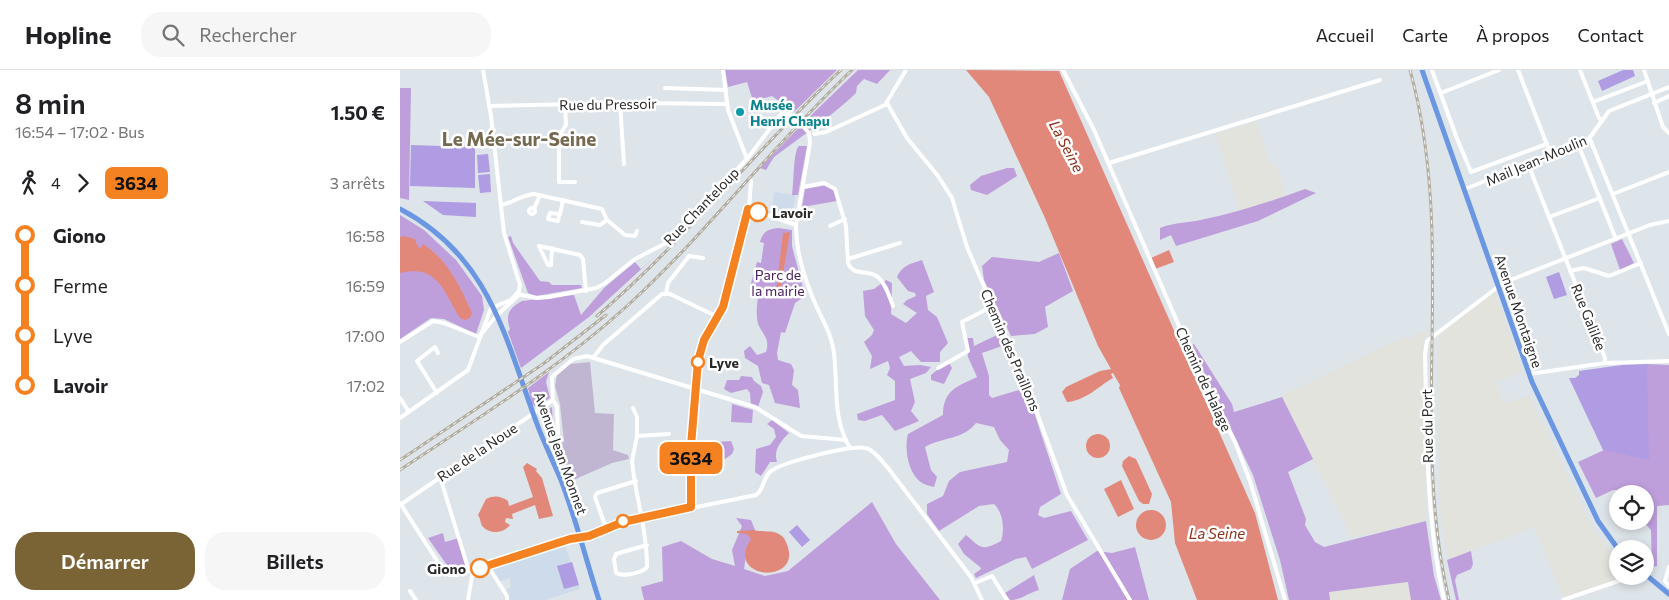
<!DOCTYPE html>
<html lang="fr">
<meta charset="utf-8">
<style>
:root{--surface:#fff;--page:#f6f6f6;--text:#202124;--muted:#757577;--line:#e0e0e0;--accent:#7a6436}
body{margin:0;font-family:Commissioner,sans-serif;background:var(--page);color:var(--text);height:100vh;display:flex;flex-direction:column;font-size:19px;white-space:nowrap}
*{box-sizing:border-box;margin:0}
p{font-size:16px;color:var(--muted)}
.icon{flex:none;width:28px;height:28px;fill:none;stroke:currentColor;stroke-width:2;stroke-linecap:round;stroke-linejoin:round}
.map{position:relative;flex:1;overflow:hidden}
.panel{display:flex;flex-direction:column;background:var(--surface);width:400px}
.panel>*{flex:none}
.badge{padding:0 10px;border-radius:8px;font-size:18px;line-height:32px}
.buttons{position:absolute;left:1209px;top:415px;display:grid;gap:10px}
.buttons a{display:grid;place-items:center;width:45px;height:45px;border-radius:50%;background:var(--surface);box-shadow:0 2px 8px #0003;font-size:25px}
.map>.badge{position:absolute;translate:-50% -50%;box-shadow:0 0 0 2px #fff}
.legs{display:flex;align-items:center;gap:8px;height:55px;padding:0 15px;font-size:16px}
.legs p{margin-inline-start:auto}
.head{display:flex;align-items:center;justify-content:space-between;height:85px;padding:0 15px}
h1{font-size:28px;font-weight:600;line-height:38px}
.cta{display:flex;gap:10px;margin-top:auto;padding:10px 15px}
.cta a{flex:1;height:58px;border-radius:20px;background:var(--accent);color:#fff;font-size:20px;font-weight:600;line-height:58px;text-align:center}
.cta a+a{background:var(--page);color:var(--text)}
ul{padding:0 15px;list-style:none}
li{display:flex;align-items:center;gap:18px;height:50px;font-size:19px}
li i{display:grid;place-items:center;width:8px;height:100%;margin:0 6px;background:currentColor}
li i::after{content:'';width:12px;height:12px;margin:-6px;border:4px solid;border-radius:50%;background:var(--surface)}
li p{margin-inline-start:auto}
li:first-child i{background:linear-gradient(#0000 50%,currentColor 0)}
li:last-child i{background:linear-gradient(currentColor 50%,#0000 0)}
header{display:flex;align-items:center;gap:30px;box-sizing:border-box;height:70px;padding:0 25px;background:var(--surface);border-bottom:1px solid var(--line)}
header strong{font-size:24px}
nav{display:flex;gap:28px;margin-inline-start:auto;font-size:18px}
.search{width:350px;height:45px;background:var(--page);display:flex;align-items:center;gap:12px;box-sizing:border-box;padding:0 18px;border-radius:20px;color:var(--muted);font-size:19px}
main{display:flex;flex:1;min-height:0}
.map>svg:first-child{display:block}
</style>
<header>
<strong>Hopline</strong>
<div class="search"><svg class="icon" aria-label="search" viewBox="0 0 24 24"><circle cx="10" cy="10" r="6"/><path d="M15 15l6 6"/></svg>Rechercher</div>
<nav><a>Accueil</a><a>Carte</a><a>À propos</a><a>Contact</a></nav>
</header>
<main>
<section class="panel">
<div class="head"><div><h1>8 min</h1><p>16:54 – 17:02 · Bus</p></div><b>1.50 €</b></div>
<div class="legs"><svg class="icon" aria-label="walk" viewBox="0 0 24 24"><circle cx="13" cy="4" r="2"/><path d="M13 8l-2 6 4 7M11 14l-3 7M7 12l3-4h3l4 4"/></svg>4<svg class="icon" aria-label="forward" viewBox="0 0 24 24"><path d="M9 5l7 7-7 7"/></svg><b class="badge" style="background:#f58220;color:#111">3634</b><p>3 arrêts</p></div>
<ul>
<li><i style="color:#f58220"></i><b>Giono</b><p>16:58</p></li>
<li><i style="color:#f58220"></i><span>Ferme</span><p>16:59</p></li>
<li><i style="color:#f58220"></i><span>Lyve</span><p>17:00</p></li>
<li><i style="color:#f58220"></i><b>Lavoir</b><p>17:02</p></li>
</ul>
<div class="cta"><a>Démarrer</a><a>Billets</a></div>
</section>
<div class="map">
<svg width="1269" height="530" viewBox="0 0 1269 530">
<rect width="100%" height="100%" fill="#dde4ea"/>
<g fill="#e2e3dd">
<polygon points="857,51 870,95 876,93 886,126 840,141 815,64"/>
<polygon points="1095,221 1123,302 1096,312 1103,333 1130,326 1192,457 1217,489 1217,503 1213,512 1163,527 1134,457 1047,490 1039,431 1037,266"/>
<polygon points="1027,259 1028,266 1025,267 1023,275 1026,451 952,468 881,326 1005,266 1007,270"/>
<polygon points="1008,512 1011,530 930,530 929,522"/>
</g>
<g fill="#cedbea">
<polygon points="374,122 396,125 390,151 371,145"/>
<polygon points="165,476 180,519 145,530 110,530 106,520 111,517 110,508 100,511 93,501 95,496 114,492"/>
</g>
<g fill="#bf9fdb">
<polygon points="325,0 437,0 394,42 372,26 353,31 347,12 328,17"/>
<path d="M458,0H490L477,14L464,9L457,16L456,23C442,37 427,46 414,61L412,59L374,87L366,100L360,98L404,52Z"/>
<polygon points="0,18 11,18 9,130 0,128"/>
<path d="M399,76H407L398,125H392C394,114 393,81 399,76Z"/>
<polygon points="607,98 614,98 617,106 587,125 571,120 570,115 581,106"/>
<polygon points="427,115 434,120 437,131 402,137 405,119"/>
<path d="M905,119L916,123L858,151L776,176L771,165L760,170V158C774,152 791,153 805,149C839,142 872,131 905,119Z"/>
<polygon points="0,145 24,160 56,190 82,226 84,240 76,264 44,249 31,248 0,269"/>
<path d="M379,158L392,160V176L405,226L395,233L385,263L381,262L377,283L378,290L391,294L394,300L392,315L398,320L400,338L375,333L369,315L362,313L358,296L345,288L344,281L350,276L357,285L366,282C370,269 364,266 359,256C355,247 357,232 359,222L350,217L357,192L361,193L364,173L360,172C363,161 368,159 379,158Z"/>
<polygon points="111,166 113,173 140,211 149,212 152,215 181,215 182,218 136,226 128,223 108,167"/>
<polygon points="1222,169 1234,193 1220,200 1211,174"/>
<path d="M261,181L189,247L121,298L108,262L110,259C105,245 109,238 122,231L174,225L181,245L204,218L235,192L241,199Z"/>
<polygon points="659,183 673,221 645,237 648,257 635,264 611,266 584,210 582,196 592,187 639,192"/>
<path d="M522,190L534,222L526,226L528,240L537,247L548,273L540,282V292H521L511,281L499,287L504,296L520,295L531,297L526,303L510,309L515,332L511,341L519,351L495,361L482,345L465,351L458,350L457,344L495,330V311L487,305L490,298L488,291L470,299L472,286L464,272L472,265L474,260L465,246L463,221L474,219L486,210L492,213L491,244L506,253L517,243L503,234L507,230L516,226L515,223L508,221L497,207C501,196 512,193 522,190Z"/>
<path d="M601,263L605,275L582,283L589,306V325L592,328L626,318L661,424L640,437L638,445L644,448L671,441L688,470L632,499L626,487L616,489L576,508L574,504L581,499L580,497L564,484L558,474L566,465C582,479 582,481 601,471C605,459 603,442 594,434L579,436L539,461L527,444V434L543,426L549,411L560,402L607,392L609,380L600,370L594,357L576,353C563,370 542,367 525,377L531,400L537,407L534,417C531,416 525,415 522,413C508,404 504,378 508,364L543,345C543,320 558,316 577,307L568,287L566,268H573L574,276Z"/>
<polygon points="794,274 832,334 834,342 882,327 913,389 888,402 906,449 905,455 915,472 924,477 1026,451 1034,506 1041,530 1011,530 1008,512 929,522 930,530 889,530 880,490 853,405 791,275"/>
<polygon points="548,291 552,298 544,314 531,310 531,305"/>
<polygon points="1247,294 1269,295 1269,435 1257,436 1257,496 1252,497 1251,460 1243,451 1245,451 1245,424 1224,424 1222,420 1213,420 1196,428 1178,392 1204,380 1247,299"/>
<polygon points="149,302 146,312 150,328 136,337 132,334 128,318"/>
<polygon points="341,306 352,307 354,311 361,316 363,322 358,337 351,336 350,323 347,319 331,323 324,319 327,310 339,310"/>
<polygon points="332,334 353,340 352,353 331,352"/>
<polygon points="152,337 153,355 144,357 140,345"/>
<path d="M372,350L389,363C381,371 373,380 377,392H370L361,406L355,402L356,379L370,375L376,367L374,359L367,354Z"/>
<polygon points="331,371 334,379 332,384 315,396 310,390 303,393 302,404 292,406 293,374"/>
<polygon points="472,432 496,474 540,530 244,530 241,517 263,511 262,477 281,471 312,489 335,496 332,480 342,456 336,448 351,450 355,460 347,480 344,499 365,506 388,501"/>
<polygon points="43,463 45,472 59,468 67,496 54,500 49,498 28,468"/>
<polygon points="735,477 749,530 662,530 670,499 697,481 712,483"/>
<polygon points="1071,481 1073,494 1071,499 1057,505 1055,510 1059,530 1056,530 1047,490"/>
<path d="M634,505L639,520C628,523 621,530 610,530L605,523Z"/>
</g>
<polygon fill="#c1b6d2" points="190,292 195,343 214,344 213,380 228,385 229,389 212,393 169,412 159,378 160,373 164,372 160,334 155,316 157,305 170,294"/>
<g fill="#b09ce2">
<polygon points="1223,0 1233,0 1235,6 1202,21 1198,11"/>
<polygon points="11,75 75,77 75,118 10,116"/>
<polygon points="88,84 90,102 78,103 77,85"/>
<polygon points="90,104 91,122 80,123 78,105"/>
<polygon points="23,131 76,133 76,147 43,145"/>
<polygon points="1159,202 1167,225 1154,229 1146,207"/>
<polygon points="1247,294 1249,390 1203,380 1169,308 1175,308 1179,305 1179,301 1222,295"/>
<polygon points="397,455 410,470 402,477 389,462"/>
<polygon points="172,492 179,515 164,519 157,496"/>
</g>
<g fill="#e2887a">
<path d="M566,0L659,1L855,443L878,530H797L775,473L771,432L719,318L720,315L713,303L711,304L713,308C699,316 685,331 667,332L662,322L666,317L700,301L711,299L698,276L645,148L589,27Z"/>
<polygon points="390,162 380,222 376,222 383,163"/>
<path d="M4,166L15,169L18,177L21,178L23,174C49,191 60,217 72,243L70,248L65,250L60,248C43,221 38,194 0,203V167Z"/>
<polygon points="769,180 774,192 755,199 751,188"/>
<circle cx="698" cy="376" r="12"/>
<polygon points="729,386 736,389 752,424 749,434 743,434 739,431 722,396 723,391"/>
<path d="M127,393L137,399L136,401L142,408L153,446L139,449L135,435L112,444L113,449L106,448L105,452L110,455C104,463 91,465 83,457C80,454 81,449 78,445L86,429C94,425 101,426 108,431L109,436L133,427L123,397Z"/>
<polygon points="721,410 734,439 718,447 704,419"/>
<circle cx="751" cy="455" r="15"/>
<path d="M353,460C364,463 375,458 384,468C411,516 322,512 351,469L347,464L337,463V461Z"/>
</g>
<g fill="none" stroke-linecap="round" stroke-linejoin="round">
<g stroke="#fff" stroke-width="4">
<polyline points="323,0 328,40 347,89 381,44 389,44 402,55"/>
<polyline points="663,0 694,60 792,286 835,372 850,411 885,530"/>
<polyline points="1032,0 1056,66 1071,102 1147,74"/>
<polyline points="1118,0 1151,85"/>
<polyline points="1180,0 1199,48 1202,51"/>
<polyline points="1244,0 1263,57 1269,63"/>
<polyline points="265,18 326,20"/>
<polyline points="1041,23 1099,0"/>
<polyline points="1193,32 1248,11"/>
<polyline points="220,33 224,94"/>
<polyline points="487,33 507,68 538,106 552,128 567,177 628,318 667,425 730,530"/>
<polyline points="1254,33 1269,26"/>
<polyline points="165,34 166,55 159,66 159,112 175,112"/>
<polyline points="89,36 232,33 327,34"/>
<path d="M401,54L409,63L410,73L396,155C396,179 403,204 412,226C420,247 431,260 434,283C438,316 432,348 450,378"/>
<polyline points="414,64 426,62 485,35 506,0"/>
<polyline points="1190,69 1269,264"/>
<polyline points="1178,74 1216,169"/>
<polyline points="709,93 980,10"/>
<polyline points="1128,94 1205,288 1205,293"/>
<path d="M403,117L424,113L435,119L446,156L448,193C454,207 468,199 478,207C486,214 489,226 493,236"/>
<polyline points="1065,119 1188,70 1209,41 1269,17"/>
<polyline points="1213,124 1269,102"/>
<path d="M101,135C113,133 121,125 134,124L202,139L207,150L225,165L235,166L237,161"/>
<circle cx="132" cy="141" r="3"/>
<polyline points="134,139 140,125"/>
<polyline points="349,139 396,155"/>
<polyline points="159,145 158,151 148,149 150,143 160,144 163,130"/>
<polyline points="1149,147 1200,128"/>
<polyline points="182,152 200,155 207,150"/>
<polyline points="430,156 445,149"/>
<polyline points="139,176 180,185 183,189 186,221"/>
<polyline points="139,176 148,195 151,195 152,178"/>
<polyline points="448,189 500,173"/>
<polyline points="1170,201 1184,198 1209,206 1241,193"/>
<polyline points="117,224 137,228 149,227 196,218 204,214 235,189 268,172 347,89"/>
<polyline points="266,224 268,213 289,186 303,188"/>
<polyline points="79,267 96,246 118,226 120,215 104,163 91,46 83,0"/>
<polyline points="0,272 33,251 44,253 79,267"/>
<polyline points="193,288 203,275 262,224 270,224 318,247"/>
<polyline points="538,298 568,281 562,252 593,236"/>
<polyline points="1129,304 1205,293 1269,291"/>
<polyline points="37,323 17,291 35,277 38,283"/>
<polyline points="0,328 9,342"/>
<polyline points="233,338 237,347 237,366"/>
<polyline points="0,348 68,300 91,238 111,230 118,222"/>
<polyline points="158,364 157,337 153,330 152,307 173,289 187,286 355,337 401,366 446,370"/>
<polyline points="40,407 68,498"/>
<path d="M0,433L43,500L50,505H56L160,472L189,466L223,452L356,425C364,420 363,408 370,402C381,392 451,375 465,378C474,379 482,392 488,398L571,507L582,530"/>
<polyline points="0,435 153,330"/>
<polyline points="291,437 291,377 298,291 304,270 323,237 349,139 351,111"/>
<polyline points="206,458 195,427 197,423 236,411"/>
<path d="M247,475L216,484L214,489L216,503C224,507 242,503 247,497C247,461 236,428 232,392C232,390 236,372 237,366L269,364"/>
<polyline points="88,496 107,526 107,530"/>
<polyline points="1269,497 1265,511 1269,516"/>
<polyline points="575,513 592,506 607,530"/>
<polyline points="10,521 16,530"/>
<polyline points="68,530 73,500"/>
<path d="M1044,530C1026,449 1027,367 1025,284L1027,271L1103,213L1250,155L1269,151"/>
<polyline points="1163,530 1233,506"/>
</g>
<g stroke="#6a96e2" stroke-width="5">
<polyline points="1022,0 1132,312 1198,451 1218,479"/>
<path d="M0,139C90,186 105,268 137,354C144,373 153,391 161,410C176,449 186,490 199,530"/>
<polyline points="1245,504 1269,524"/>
</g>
<defs>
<g id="rail">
<path d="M1010,0C1058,173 1008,356 1049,530"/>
<path d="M197,246C285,171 356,79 441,0"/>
<polyline points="0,390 143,294 206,245"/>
<path d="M0,400C78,348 158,299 227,236C307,163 373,75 452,0"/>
</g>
</defs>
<use href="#rail" stroke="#b2ada0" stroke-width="3"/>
<use href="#rail" stroke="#fff" stroke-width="1" stroke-dasharray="4" stroke-linecap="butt"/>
</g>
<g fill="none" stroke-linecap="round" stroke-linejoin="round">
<defs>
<polyline id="line-1" points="80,498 170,469 189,466 223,452 291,437 291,376 298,291 304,270 323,237 348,139 358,142"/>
</defs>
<use href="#line-1" stroke="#fff" stroke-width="11"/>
<use href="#line-1" stroke="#f58220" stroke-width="8"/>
</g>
<circle fill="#0f9aa8" stroke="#fff" stroke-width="2" cx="340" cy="42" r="5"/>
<g fill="#fff" stroke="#f58220" stroke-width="2.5">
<circle cx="358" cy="142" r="9"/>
<circle cx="298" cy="292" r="6"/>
<circle cx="223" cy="451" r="6"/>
<circle cx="80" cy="498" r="9"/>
</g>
<g text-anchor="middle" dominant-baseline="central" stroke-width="5" stroke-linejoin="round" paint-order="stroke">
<g font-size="14" fill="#2a2a2a" stroke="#fff">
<text transform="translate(208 34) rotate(-1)">Rue du Pressoir</text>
<text transform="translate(1136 90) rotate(-23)">Mail Jean-Moulin</text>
<text transform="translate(301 136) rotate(-46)">Rue Chanteloup</text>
<text transform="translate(1119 241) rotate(71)">Avenue Montaigne</text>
<text transform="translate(1189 247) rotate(68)">Rue Galilée</text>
<text transform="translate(611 280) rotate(67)">Chemin des Praillons</text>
<text transform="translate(804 309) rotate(65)">Chemin de Halage</text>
<text transform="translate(1027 356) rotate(-91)">Rue du Port</text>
<text transform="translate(77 382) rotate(-34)">Rue de la Noue</text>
<text transform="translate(161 383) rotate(70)">Avenue Jean Monnet</text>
</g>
<g font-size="14" font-weight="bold" fill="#0d838f" stroke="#fff" text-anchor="start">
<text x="350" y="34">Musée<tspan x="350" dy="16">Henri Chapu</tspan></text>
</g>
<g font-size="14" font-weight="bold" fill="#2a2a2a" stroke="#fff" text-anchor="start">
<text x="372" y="142">Lavoir</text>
<text x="309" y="292">Lyve</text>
<text x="66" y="498" text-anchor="end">Giono</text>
</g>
<g font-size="14" fill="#4a215f" stroke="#fff">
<text x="378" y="204">Parc de<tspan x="378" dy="16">la mairie</tspan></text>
</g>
<g font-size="15" font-style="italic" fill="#8c331b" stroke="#fff">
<text transform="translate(667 76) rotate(62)">La Seine</text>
<text x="817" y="463">La Seine</text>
</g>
<g font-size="19" font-weight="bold" fill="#75694f" stroke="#fff">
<text x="119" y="68">Le Mée-sur-Seine</text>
</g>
</g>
</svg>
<div class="buttons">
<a><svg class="icon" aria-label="locate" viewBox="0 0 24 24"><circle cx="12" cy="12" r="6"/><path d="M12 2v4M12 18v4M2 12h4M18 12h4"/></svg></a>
<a><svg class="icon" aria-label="layers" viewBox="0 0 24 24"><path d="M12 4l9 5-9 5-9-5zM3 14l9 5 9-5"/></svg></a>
</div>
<b class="badge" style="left:291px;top:388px;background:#f58220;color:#111">3634</b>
</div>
</main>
